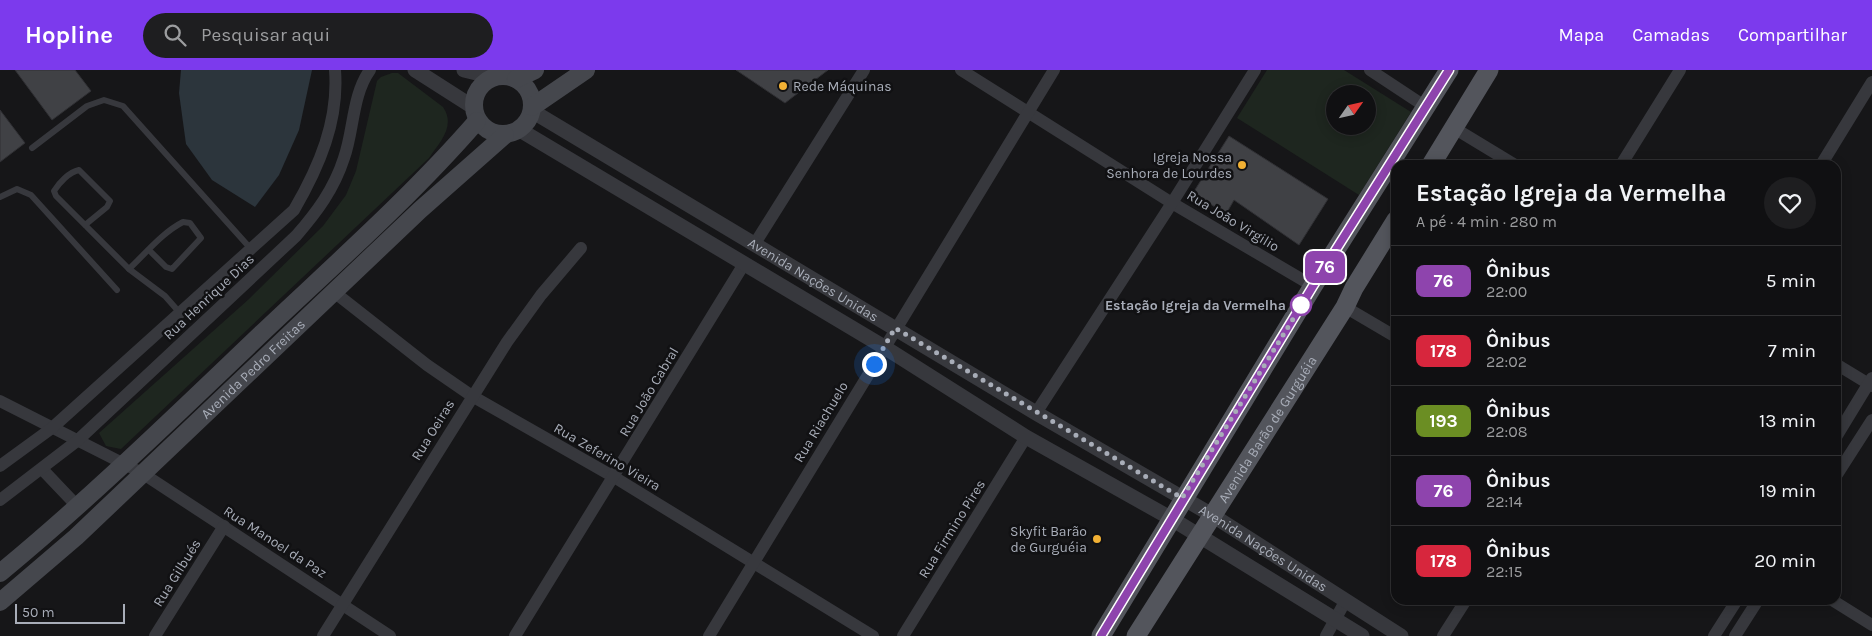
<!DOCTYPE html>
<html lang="pt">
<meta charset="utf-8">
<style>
:root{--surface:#101012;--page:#1e1e20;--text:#f1f3f6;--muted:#9c9d9f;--line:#303032;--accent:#7c3aed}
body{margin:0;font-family:Karla,sans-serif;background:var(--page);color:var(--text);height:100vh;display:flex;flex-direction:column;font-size:19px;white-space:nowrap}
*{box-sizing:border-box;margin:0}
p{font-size:16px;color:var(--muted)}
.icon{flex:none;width:28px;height:28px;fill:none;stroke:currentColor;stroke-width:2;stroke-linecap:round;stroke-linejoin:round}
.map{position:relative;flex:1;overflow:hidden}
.details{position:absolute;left:1391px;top:90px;width:450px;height:445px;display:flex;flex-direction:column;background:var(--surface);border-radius:15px;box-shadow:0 2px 12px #0003,0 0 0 1px var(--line)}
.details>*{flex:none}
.badge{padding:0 10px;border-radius:8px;font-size:18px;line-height:32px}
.needle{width:32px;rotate:56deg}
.controls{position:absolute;left:1326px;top:15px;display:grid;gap:10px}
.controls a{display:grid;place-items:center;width:50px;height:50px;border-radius:50%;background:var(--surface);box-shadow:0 2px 12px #0003,0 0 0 1px var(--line);font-size:25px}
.scale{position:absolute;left:15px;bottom:12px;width:110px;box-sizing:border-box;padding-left:5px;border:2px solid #a8adb8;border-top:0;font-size:14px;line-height:18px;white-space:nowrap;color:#a8adb8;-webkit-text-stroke:4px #111113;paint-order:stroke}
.you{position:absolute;width:25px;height:25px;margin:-12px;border:4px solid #fff;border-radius:50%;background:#1a73e8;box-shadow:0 0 0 8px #1a73e833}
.map>.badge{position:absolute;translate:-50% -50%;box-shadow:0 0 0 2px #fff}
.round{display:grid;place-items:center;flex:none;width:52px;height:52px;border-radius:26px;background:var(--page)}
.head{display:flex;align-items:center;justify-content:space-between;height:85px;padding:0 25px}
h1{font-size:24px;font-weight:700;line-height:38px}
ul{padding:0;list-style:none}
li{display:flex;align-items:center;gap:15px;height:70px;padding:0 25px;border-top:1px solid var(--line)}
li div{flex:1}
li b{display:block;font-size:19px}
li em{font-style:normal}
li .badge{min-width:55px;font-weight:700;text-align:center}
header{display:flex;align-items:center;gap:30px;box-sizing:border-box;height:70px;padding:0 25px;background:var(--accent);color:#fff}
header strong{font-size:24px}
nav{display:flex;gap:28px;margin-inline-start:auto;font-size:18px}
.search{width:350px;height:45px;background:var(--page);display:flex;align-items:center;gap:12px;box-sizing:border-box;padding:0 18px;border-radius:28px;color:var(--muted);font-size:19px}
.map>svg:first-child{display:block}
</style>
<header>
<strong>Hopline</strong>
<div class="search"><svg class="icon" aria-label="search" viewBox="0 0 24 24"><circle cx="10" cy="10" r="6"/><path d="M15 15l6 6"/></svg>Pesquisar aqui</div>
<nav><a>Mapa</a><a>Camadas</a><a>Compartilhar</a></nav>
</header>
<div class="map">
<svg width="1872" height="566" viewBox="0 0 1872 566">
<rect width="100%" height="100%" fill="#161618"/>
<g fill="#1e261f" fill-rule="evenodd">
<path d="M1267,0H1344L1411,42L1359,125L1237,48ZM1335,24H1368V56H1335Z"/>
<path d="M392,3H398L443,37C456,56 440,72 429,88L121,379L106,376L99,363L249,229L323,156L346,125L356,101L377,11L381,7Z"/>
</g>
<polygon fill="#2c353c" points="181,0 312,0 299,60 279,105 255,137 212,110 186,74 179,23"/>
<g fill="#404145" stroke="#303034">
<polygon points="15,0 75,0 91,21 52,50"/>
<polygon points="736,0 828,0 785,33"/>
<polygon points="0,40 25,73 0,92"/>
<polygon points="1229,66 1328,129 1299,175 1234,130 1226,144 1193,123"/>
</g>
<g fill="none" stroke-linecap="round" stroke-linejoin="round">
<g stroke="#37383d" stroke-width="6">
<polyline points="32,78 87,36 104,30 123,36 251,179"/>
<polyline points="0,127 17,119 31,125 117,220"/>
<path d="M85,155L107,137L110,131L79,100C69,102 59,113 54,121L56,126L129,199L165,226L180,243"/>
<path d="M129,199C145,184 163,162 183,152L190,153L201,168L172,199L166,197L149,180"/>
</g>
<g stroke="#37383d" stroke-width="12">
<polyline points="961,0 1172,133 1313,216"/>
<polyline points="1370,0 1426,37"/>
<polyline points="1454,58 1515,95"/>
<polyline points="1621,95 1680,0"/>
<polyline points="1821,95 1872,12"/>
<polyline points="754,175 864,0"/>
<polyline points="334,222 427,295 472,326 614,407 873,566"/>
<polyline points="1345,237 1396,267"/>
<polyline points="1836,294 1872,316"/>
<polyline points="0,331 142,403 390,566"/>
<polyline points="1036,343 1172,133 1255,0"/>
<polyline points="1836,367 1872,308"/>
<path d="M0,396L52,358L294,140C319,97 339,51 335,0"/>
<polyline points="42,399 78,437"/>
<polyline points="1836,406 1872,350"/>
<path d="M0,430L77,371L296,166C317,142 334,119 344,88C354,60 352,25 370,0"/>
<polyline points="1832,530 1872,555"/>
<polyline points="155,566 224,456"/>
<polyline points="323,566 507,272 541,225 581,178"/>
<polyline points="515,566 744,194"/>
<polyline points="709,566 1054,0"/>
<polyline points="903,566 1026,367"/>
<polyline points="1326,566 1346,530"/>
<polyline points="1443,566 1466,530"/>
<polyline points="1714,566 1737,530"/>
<polyline points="1735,566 1758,530"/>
</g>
<g stroke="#37383d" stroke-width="15">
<polyline points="415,0 473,37"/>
<polyline points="464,0 493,7"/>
<path id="s1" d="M532,41L1036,343L1212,445L1401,566"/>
<polyline points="520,60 884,277 1026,367 1172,449 1362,566"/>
</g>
<g stroke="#45474d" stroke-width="18">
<circle cx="503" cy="35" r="29"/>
<polyline points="516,9 535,0"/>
<polyline points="532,37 586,0"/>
<path d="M0,503C91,428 176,345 262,263C335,194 411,127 477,51"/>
<path id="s2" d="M0,532L76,467L420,140L505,65"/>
</g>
<g stroke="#53555c" stroke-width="19">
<polyline points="1431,95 1489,0"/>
<polyline points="1101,566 1313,216 1449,0"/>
<path id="s3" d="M1136,566L1345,237L1354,218L1396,150"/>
</g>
</g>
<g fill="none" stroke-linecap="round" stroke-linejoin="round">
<defs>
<polyline id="line" points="1101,566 1313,216 1449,0"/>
</defs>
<use href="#line" stroke="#fff" stroke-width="11"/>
<use href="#line" stroke="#8e44ad" stroke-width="8"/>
<polyline stroke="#a8adb8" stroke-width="5" stroke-dasharray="0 9" points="874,294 895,258 1182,428 1303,233 1301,235"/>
</g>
<g fill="#f2b134" stroke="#111113" stroke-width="2">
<circle cx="783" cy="16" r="5"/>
<circle cx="1242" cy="95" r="5"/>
<circle cx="1097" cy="469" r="5"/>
</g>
<circle fill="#fff" stroke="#8e44ad" stroke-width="2.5" cx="1301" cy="235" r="10"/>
<g text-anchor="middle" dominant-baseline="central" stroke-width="5" stroke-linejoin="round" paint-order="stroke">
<g font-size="14" fill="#a8adb8" stroke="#111113" text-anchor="end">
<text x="793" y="16" text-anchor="start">Rede Máquinas</text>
<text x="1232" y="87">Igreja Nossa<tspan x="1232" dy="16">Senhora de Lourdes</tspan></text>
<text x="1087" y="461">Skyfit Barão<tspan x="1087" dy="16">de Gurguéia</tspan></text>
</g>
<g font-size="14" fill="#a8adb8" stroke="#111113">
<text transform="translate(1233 151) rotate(31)">Rua João Virgilio</text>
<text stroke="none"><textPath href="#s1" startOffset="328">Avenida Nações Unidas</textPath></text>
<text transform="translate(209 227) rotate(-43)">Rua Henrique Dias</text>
<text stroke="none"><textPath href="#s2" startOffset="344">Avenida Pedro Freitas</textPath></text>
<text transform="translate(649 322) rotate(-59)">Rua João Cabral</text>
<text transform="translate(821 352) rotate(-59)">Rua Riachuelo</text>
<text stroke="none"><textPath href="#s3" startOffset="245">Avenida Barão de Gurguéia</textPath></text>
<text transform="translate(433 360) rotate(-58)">Rua Oeiras</text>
<text transform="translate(607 387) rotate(30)">Rua Zeferino Vieira</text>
<text transform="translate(952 459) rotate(-58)">Rua Firmino Pires</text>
<text transform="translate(275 472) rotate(33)">Rua Manoel da Paz</text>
<text stroke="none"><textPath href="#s1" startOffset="852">Avenida Nações Unidas</textPath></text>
<text transform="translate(177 503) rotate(-58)">Rua Gilbués</text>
</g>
<g font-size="14" font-weight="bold" fill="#a8adb8" stroke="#111113" text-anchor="end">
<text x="1286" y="235">Estação Igreja da Vermelha</text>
</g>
</g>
</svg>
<div class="controls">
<a><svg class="needle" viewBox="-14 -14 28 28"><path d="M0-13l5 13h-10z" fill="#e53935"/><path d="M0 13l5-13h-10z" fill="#9c9d9f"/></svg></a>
</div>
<div class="scale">50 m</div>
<div class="you" style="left:874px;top:294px"></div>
<b class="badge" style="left:1325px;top:197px;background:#8e44ad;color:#fff">76</b>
<section class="details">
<div class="head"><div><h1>Estação Igreja da Vermelha</h1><p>A pé · 4 min · 280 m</p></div><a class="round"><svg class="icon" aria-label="heart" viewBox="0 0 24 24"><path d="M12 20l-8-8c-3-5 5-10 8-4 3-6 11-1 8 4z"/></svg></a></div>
<ul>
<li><span class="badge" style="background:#8e44ad;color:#fff">76</span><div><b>Ônibus</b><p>22:00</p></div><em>5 min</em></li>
<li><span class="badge" style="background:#d7263d;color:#fff">178</span><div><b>Ônibus</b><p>22:02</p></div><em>7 min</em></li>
<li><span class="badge" style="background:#6b8e23;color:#fff">193</span><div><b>Ônibus</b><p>22:08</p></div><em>13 min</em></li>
<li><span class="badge" style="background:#8e44ad;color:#fff">76</span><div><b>Ônibus</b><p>22:14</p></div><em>19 min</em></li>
<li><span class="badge" style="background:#d7263d;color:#fff">178</span><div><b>Ônibus</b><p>22:15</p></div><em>20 min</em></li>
</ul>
</section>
</div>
